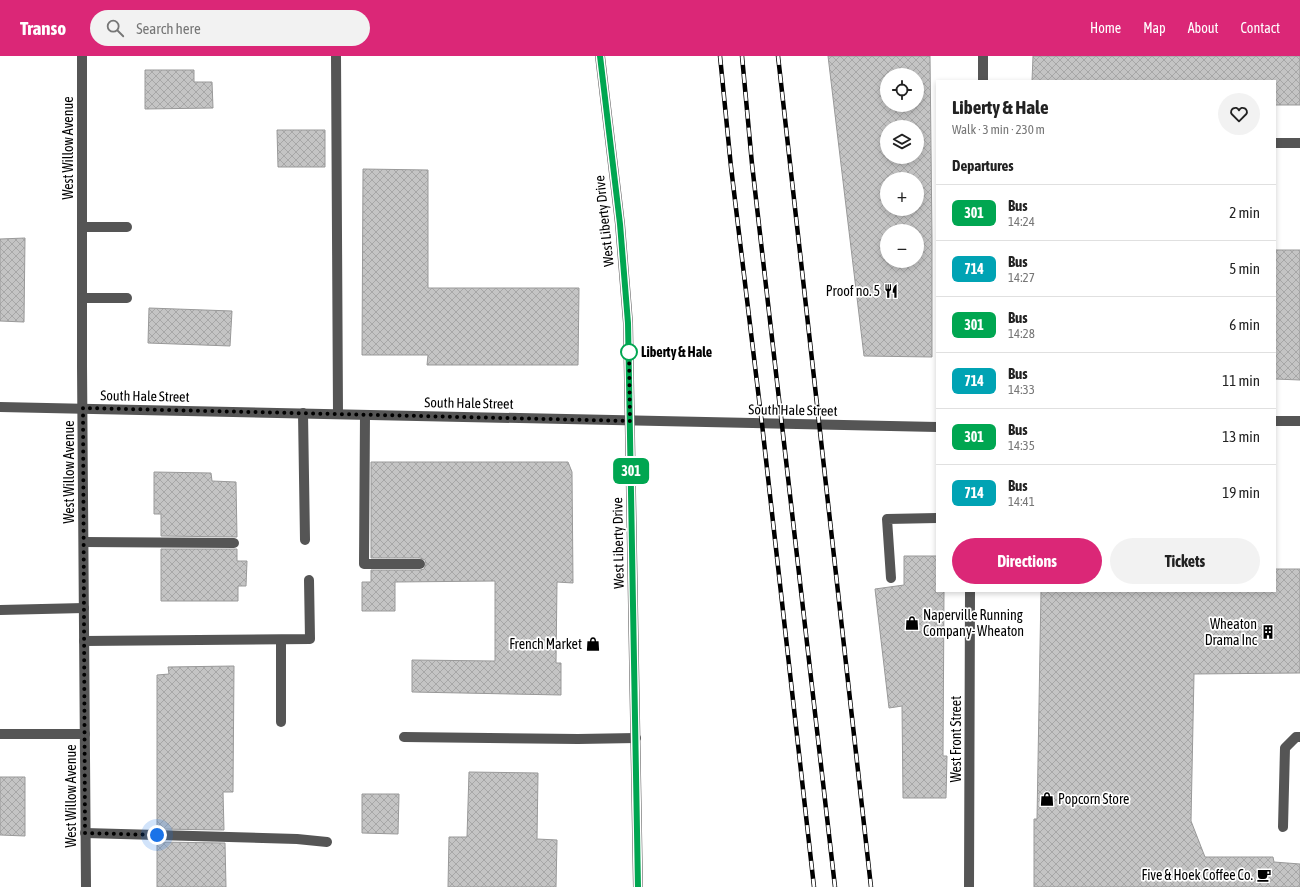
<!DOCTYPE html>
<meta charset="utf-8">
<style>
:root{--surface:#fff;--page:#f2f2f2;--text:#222;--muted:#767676;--line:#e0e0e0;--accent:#db2777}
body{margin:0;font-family:"Asap Condensed",sans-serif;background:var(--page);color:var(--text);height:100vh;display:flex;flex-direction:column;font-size:15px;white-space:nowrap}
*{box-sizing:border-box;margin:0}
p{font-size:13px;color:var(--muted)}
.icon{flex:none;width:22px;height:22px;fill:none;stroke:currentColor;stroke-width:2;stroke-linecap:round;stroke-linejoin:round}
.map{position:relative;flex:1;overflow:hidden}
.side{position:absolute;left:936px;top:24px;width:340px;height:512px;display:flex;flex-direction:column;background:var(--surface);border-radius:0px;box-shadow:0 2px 6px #0003}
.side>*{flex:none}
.badge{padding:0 8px;border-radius:6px;font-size:14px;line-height:26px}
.buttons{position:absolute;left:880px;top:12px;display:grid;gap:8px}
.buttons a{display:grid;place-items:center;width:44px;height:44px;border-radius:50%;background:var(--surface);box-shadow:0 2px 6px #0003;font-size:20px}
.you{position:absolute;width:20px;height:20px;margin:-10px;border:3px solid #fff;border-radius:50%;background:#1a73e8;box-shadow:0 0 0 6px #1a73e833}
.map>.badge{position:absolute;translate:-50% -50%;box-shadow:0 0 0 2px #fff}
h2{padding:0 16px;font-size:15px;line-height:36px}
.round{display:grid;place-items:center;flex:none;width:42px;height:42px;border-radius:21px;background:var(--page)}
.summary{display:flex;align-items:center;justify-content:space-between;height:68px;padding:0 16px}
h1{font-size:19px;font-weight:700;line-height:30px}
.button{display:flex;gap:8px;margin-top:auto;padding:8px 16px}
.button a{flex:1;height:46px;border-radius:24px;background:var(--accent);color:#fff;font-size:16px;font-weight:700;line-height:46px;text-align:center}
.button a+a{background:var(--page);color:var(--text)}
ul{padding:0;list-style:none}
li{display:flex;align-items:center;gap:12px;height:56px;padding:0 16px;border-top:1px solid var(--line)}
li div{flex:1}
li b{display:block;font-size:15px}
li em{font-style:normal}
li .badge{min-width:44px;font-weight:700;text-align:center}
header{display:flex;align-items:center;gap:24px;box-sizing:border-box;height:56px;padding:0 20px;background:var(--accent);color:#fff}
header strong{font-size:19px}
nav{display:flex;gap:22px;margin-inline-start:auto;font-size:14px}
.search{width:280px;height:36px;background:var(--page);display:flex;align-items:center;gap:10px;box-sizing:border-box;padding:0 14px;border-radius:22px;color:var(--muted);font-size:15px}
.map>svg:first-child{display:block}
</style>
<header>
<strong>Transo</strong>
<div class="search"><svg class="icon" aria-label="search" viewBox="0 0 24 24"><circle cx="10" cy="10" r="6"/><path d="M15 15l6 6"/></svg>Search here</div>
<nav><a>Home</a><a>Map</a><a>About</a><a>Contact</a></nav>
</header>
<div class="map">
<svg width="1300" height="831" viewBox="0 0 1300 831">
<defs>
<pattern id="building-cross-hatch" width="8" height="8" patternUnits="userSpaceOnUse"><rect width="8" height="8" fill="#c4c4c4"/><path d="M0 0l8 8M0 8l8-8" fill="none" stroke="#a7a7a7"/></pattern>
</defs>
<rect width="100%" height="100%" fill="#fff"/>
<g fill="url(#building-cross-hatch)" stroke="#999" fill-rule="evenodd">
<path d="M828,0H930L932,184V301L864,300ZM887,19H917V49H887ZM887,71H917V101H887ZM887,123H917V153H887ZM887,175H917V205H887Z"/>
<polygon points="1033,0 1300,0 1300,49 1275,49 1275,25 1032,25"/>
<polygon points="145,14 194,14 194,26 212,26 213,52 145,53"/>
<polygon points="277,74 325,74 325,111 278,111"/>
<polygon points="363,113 428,114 428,232 579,232 578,309 427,309 428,299 362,299"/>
<polygon points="25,182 24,266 0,265 0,183"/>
<polygon points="1275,194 1300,194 1300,324 1275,323"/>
<polygon points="149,252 232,255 230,290 148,287"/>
<polygon points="371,406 568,406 572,416 573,527 557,526 556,607 561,607 561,639 412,636 412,604 495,605 495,525 395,526 395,555 362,555 362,526 371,526 371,514 420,514 424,513 426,508 425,504 420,502 371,502"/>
<polygon points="154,416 211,417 212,425 236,426 237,481 161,480 161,458 154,458"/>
<polygon points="161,493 237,493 237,505 247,505 246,530 238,530 238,545 161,545"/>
<polygon points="904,500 937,500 937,535 944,535 943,700 947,700 946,742 903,742 902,650 889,652 875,533 904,529"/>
<polygon points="1275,513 1300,513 1300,617 1194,618 1191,765 1205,801 1273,801 1274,806 1300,808 1300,831 1034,831 1034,763 1037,763 1041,535 1275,535"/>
<polygon points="234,610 233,736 223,736 224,774 157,773 157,619 169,618 168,611"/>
<polygon points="469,716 538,717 537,783 557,784 556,831 448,831 449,781 467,781"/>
<polygon points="0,721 25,721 25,780 0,779"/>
<polygon points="362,738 399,738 398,778 362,777"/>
<polygon points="157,786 225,787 226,831 157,831"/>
</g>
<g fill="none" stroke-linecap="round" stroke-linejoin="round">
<g stroke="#555" stroke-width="10">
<polyline points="82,0 82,310 86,831"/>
<polyline points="336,0 338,358"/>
<polyline points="600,0 620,168 628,267 638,831"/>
<polyline points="983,0 983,25"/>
<polyline points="1275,87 1300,87"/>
<polyline points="82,171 127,171"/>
<polyline points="82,242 127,242"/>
<polyline points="0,351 937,371"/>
<polyline points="303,357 305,484"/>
<polyline points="365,359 364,508 420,508"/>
<polyline points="1275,365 1300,365"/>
<polyline points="84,486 234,487"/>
<polyline points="891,522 887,463 937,462"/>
<polyline points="0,554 84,552"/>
<polyline points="281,584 281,666"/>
<polyline points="84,585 310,583 309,524"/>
<polyline points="0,678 85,678"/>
<polyline points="404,681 578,683 636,682"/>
<polyline points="1283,771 1285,692 1296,681 1300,681"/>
<polyline points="85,777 297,783 327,786"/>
<polyline points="969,831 970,535"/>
</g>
<defs>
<g id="rail">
<polyline points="720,0 731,111 762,368 814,831"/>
<polyline points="742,0 752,108 835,831"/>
<polyline points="778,0 871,831"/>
</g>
</defs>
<use href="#rail" stroke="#000" stroke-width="4.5"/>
<use href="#rail" stroke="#fff" stroke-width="3" stroke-dasharray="9" stroke-linecap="butt"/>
</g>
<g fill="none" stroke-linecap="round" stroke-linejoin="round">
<defs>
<polyline id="line" points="600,0 620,168 628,267 638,831"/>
</defs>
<use href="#line" stroke="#fff" stroke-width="9"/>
<use href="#line" stroke="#00a651" stroke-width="6"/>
<polyline stroke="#000" stroke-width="4" stroke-dasharray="0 7.2" points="157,779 85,777 83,352 630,365 629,295 629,296"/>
</g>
<defs>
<symbol id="restaurant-bare" viewBox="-9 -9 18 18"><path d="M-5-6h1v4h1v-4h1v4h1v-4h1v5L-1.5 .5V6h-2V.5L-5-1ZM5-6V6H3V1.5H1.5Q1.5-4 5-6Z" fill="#000" stroke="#fff" stroke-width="2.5" paint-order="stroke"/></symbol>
<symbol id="shop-bare" viewBox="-9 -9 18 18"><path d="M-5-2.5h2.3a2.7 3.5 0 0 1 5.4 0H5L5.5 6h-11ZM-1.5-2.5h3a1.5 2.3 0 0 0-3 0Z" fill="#000" stroke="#fff" stroke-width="2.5" paint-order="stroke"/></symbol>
<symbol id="building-bare" viewBox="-9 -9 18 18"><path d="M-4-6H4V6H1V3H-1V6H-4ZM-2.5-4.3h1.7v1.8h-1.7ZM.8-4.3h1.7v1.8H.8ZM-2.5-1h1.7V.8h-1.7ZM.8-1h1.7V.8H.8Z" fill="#000" stroke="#fff" stroke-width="2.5" paint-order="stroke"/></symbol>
<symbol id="cafe-bare" viewBox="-9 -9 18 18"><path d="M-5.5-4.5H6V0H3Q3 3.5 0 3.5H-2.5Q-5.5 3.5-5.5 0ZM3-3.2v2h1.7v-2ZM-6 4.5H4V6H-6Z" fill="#000" stroke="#fff" stroke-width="2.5" paint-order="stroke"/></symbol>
</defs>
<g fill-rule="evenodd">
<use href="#restaurant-bare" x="881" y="225" width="20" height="20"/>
<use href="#shop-bare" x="902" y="557" width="20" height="20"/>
<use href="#building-bare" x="1258" y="566" width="20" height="20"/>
<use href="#shop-bare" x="583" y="578" width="20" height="20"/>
<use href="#shop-bare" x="1037" y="733" width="20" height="20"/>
<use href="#cafe-bare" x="1254" y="809" width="20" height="20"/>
</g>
<circle fill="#fff" stroke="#00a651" stroke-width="2" cx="629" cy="296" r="8"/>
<g text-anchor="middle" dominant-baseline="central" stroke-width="3.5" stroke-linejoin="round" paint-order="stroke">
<g font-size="14" fill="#000" stroke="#fff">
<text transform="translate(68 92) rotate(-90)">West Willow Avenue</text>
<text transform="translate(604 165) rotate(-96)">West Liberty Drive</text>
<text transform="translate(145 340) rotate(1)">South Hale Street</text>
<text transform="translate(469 347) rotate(1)">South Hale Street</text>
<text transform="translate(793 354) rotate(1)">South Hale Street</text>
<text transform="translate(69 416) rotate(-90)">West Willow Avenue</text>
<text transform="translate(618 487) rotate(-91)">West Liberty Drive</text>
<text transform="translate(956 683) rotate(-90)">West Front Street</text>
<text transform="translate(71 740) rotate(-90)">West Willow Avenue</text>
</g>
<g font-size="14" fill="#000" stroke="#fff" text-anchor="end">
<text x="880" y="235">Proof no. 5</text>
<text x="923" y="559" text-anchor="start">Naperville Running<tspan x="923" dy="16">Company- Wheaton</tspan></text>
<text x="1257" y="568">Wheaton<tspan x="1257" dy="16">Drama Inc</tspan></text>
<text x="582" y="588">French Market</text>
<text x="1058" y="743" text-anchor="start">Popcorn Store</text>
<text x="1253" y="819">Five &amp; Hoek Coffee Co.</text>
</g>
<g font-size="14" font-weight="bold" fill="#000" stroke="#fff" text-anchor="start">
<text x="641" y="296">Liberty &amp; Hale</text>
</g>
</g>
</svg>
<div class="buttons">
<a><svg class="icon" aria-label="locate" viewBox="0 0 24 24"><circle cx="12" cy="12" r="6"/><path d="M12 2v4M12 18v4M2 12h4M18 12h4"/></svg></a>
<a><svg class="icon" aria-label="layers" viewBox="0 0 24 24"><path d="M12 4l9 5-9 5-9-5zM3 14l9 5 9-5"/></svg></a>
<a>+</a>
<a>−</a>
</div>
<div class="you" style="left:157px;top:779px"></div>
<b class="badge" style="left:631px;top:415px;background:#00a651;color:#fff">301</b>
<section class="side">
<div class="summary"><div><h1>Liberty &amp; Hale</h1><p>Walk · 3 min · 230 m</p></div><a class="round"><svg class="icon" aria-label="heart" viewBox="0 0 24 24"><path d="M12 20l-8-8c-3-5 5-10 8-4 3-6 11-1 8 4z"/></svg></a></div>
<h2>Departures</h2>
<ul>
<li><span class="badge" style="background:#00a651;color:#fff">301</span><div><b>Bus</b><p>14:24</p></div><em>2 min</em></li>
<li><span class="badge" style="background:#00a3b4;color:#fff">714</span><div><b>Bus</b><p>14:27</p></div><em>5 min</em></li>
<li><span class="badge" style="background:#00a651;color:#fff">301</span><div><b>Bus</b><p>14:28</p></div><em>6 min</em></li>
<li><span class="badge" style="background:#00a3b4;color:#fff">714</span><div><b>Bus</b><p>14:33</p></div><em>11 min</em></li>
<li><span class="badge" style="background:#00a651;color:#fff">301</span><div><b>Bus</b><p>14:35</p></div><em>13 min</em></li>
<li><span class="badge" style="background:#00a3b4;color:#fff">714</span><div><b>Bus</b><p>14:41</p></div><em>19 min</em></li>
</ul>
<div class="button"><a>Directions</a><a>Tickets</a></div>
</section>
</div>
